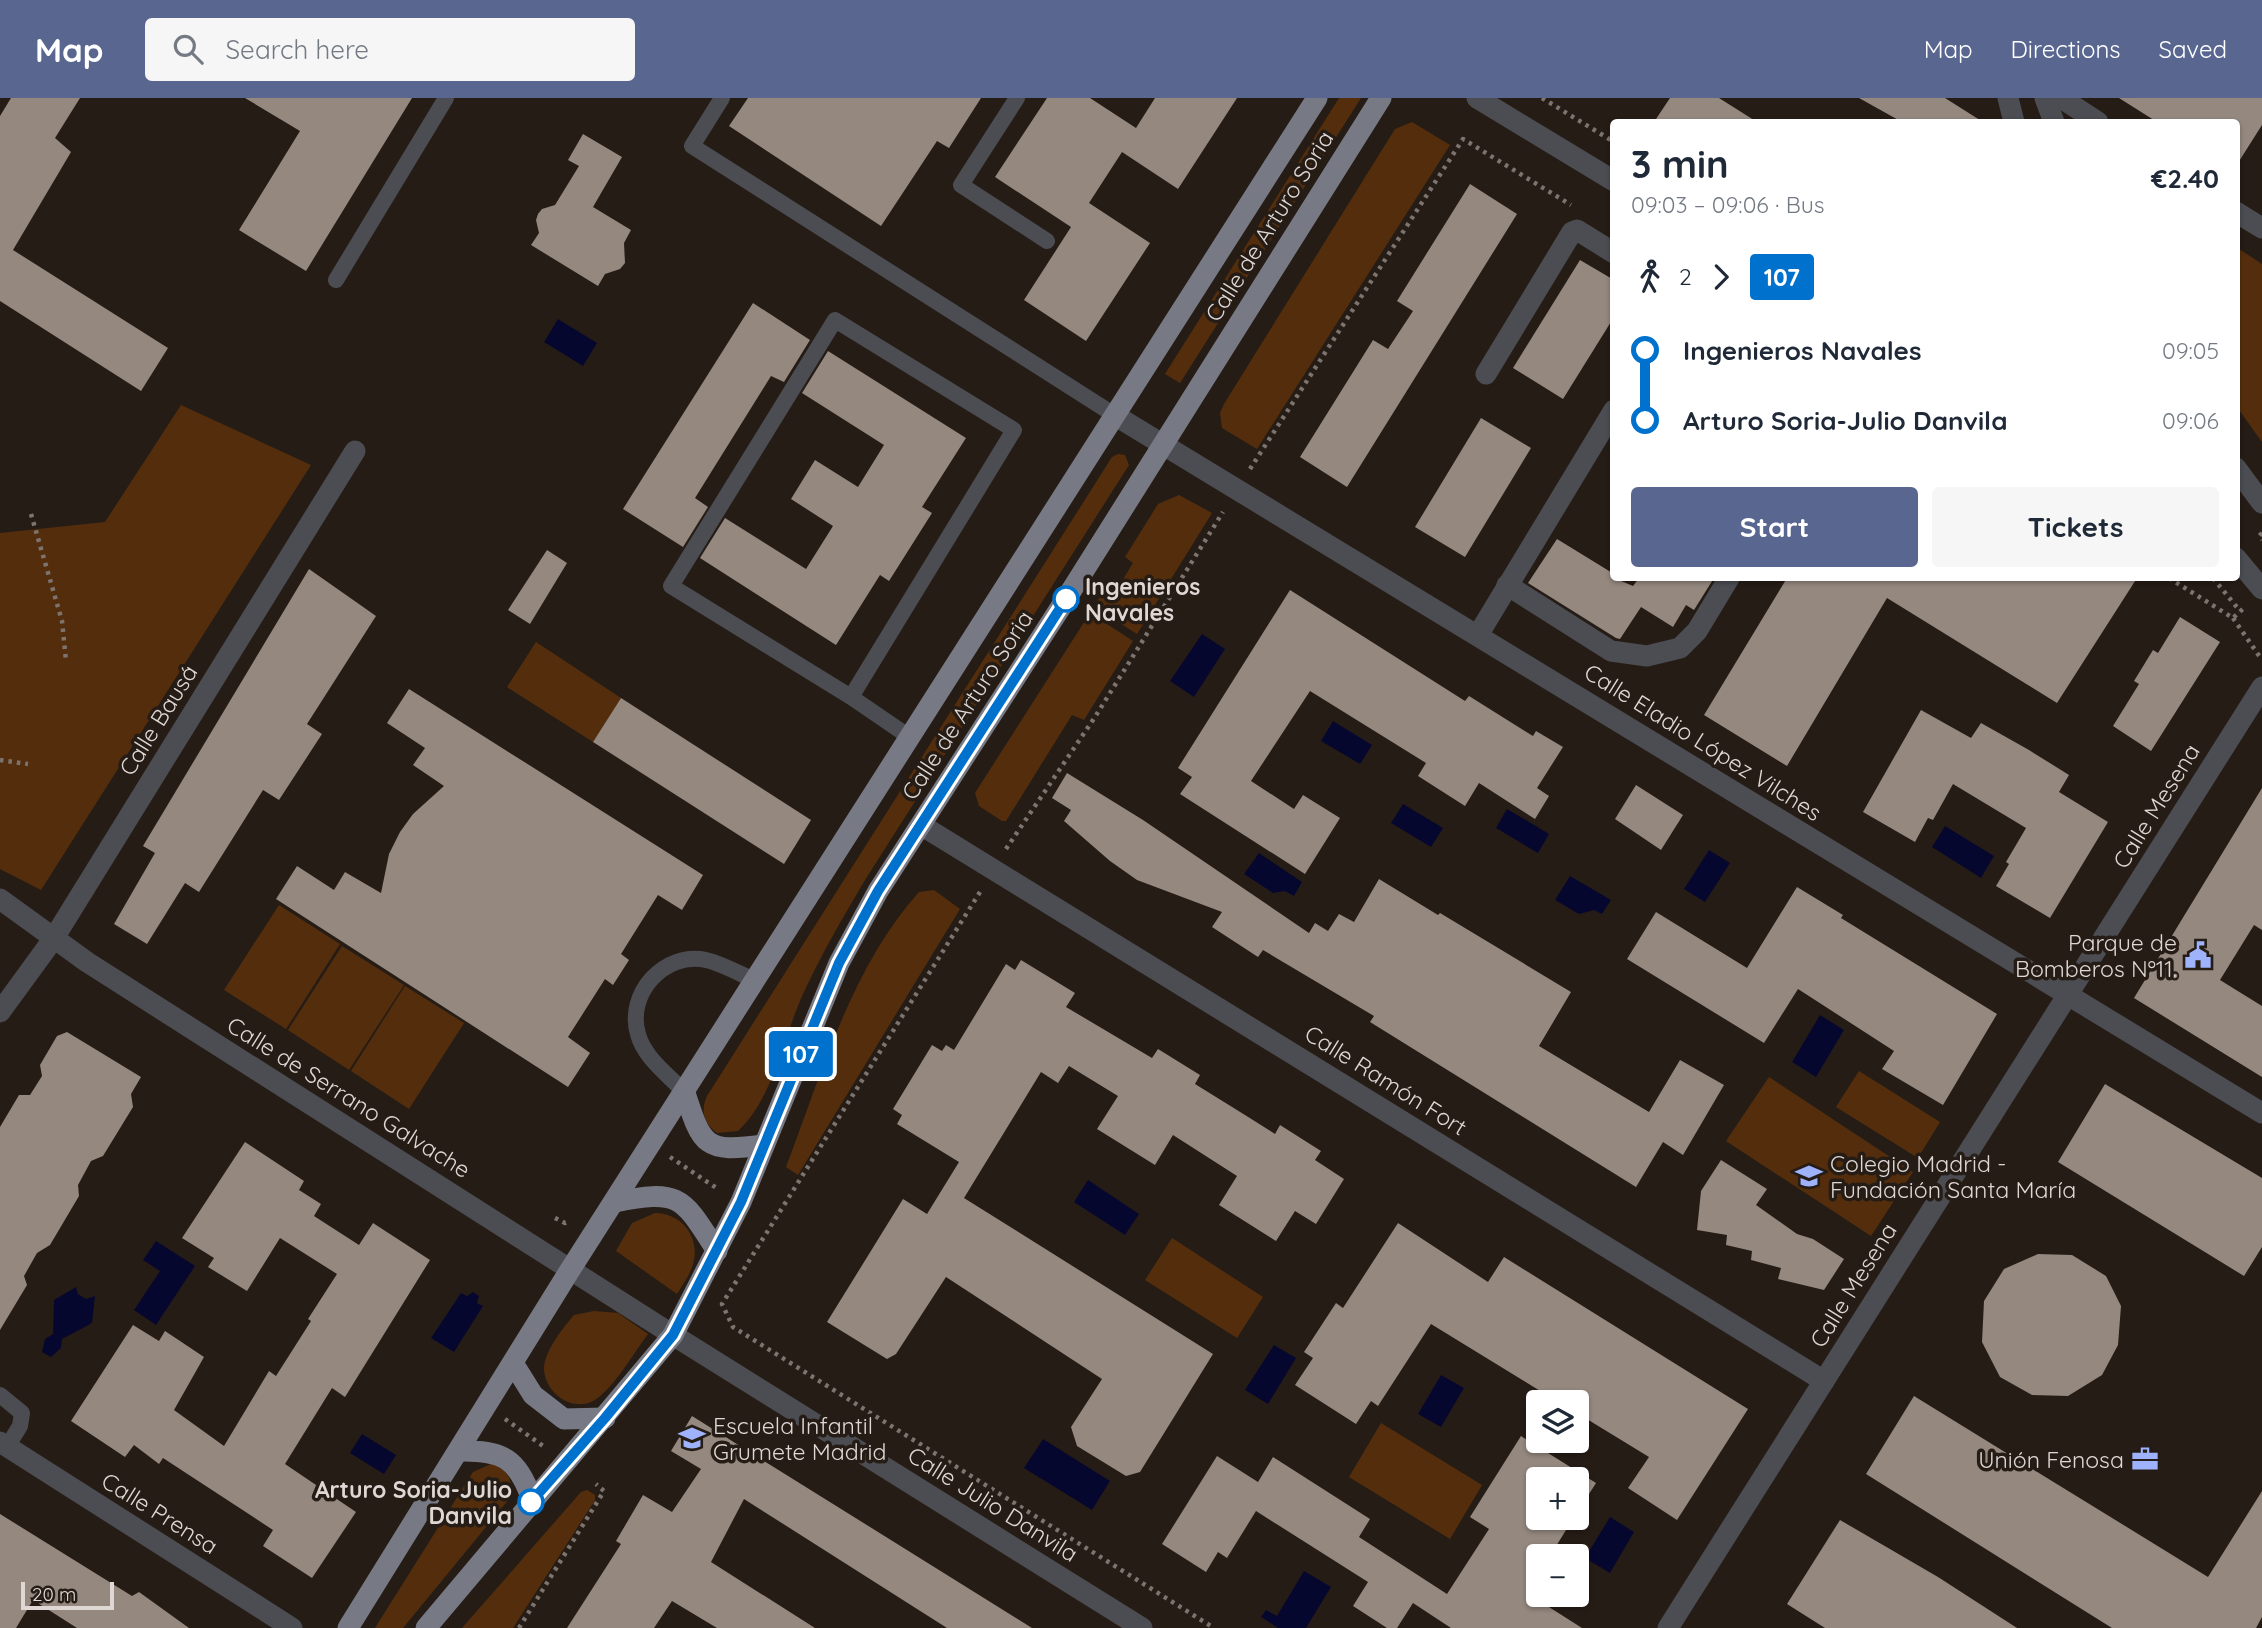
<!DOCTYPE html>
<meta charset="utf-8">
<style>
:root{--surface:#fff;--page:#f6f6f7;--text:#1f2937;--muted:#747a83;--accent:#596790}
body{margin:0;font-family:Quicksand,sans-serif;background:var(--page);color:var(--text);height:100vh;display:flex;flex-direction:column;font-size:26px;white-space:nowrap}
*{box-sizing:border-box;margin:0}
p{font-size:23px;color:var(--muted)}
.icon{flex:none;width:38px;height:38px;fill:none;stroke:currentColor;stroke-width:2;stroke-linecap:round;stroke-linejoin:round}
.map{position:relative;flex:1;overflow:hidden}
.details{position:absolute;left:1610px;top:21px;width:630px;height:462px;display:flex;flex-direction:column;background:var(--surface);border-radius:7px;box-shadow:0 2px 5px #0004}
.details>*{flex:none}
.badge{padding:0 14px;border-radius:5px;font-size:24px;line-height:46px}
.tools{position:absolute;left:1526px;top:1292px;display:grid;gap:14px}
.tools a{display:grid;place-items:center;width:63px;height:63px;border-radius:7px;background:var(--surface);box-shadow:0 2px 5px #0004;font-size:35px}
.scale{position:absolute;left:21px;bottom:18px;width:93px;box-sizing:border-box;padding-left:7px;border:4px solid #ded7d3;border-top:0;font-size:19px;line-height:24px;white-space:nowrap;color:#ded7d3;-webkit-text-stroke:5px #261c16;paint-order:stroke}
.map>.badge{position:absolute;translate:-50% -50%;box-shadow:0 0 0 4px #fff}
.legs{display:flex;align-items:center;gap:10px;height:77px;padding:0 21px;font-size:23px}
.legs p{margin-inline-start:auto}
.headline{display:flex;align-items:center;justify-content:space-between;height:119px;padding:0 21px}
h1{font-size:38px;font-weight:800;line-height:52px}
.action{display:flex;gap:14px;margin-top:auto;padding:14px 21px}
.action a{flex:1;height:80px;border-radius:7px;background:var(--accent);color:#fff;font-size:28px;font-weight:800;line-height:80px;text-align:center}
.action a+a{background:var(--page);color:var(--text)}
ul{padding:0 21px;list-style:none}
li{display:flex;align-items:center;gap:24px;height:70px;font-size:26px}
li i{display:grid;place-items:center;width:10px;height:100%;margin:0 9px;background:currentColor}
li i::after{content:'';width:18px;height:18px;margin:-9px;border:5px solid;border-radius:50%;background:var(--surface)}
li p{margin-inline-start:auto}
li:first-child i{background:linear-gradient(#0000 50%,currentColor 0)}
li:last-child i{background:linear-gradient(currentColor 50%,#0000 0)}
header{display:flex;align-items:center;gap:42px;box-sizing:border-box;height:98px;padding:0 35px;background:var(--accent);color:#fff}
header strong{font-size:33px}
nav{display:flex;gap:38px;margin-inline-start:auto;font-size:24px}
.search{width:490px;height:63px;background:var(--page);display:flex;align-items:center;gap:18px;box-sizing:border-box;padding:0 24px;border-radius:7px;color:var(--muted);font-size:26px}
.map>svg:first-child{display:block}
</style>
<header>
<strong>Map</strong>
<div class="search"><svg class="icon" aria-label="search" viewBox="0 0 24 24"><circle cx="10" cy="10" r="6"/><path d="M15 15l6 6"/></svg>Search here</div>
<nav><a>Map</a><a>Directions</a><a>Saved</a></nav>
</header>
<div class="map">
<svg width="2262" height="1530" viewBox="0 0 2262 1530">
<rect width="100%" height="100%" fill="#261c16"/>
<g fill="#542e0c">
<polygon points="1339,0 1361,0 1180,285 1165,276"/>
<polygon points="1412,24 1450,47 1257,351 1222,330 1220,315 1224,306 1395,31"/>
<polygon points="2236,149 2262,166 2262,344 2237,309"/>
<polygon points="181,307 311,367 41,792 0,771 0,435 105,424"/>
<path d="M1118,356L1125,357L1129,367L865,782C843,819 821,857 803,896C783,940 774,999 738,1033L717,1035C704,1026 700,1013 707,998L1112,359Z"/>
<polygon points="1179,397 1212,415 1137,536 1094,509 1109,483 1119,488 1133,465 1125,459 1158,406"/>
<polygon points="1090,515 1133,543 1084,622 1072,617 1006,723 1002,723 979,708 975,695"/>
<polygon points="536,544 621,600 593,644 507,589"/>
<path d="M934,792L960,811L798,1077L786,1069C822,975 851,870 919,794Z"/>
<polygon points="279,807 340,846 286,931 224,892"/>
<polygon points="342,848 404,887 349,972 288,932"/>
<polygon points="405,888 464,925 409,1011 351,973"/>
<polygon points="1859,973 1940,1024 1918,1060 1836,1009"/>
<polygon points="1769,979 1913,1074 1871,1138 1726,1043"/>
<path d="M655,1115C681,1115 701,1139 693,1166C690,1177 683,1186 677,1196L616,1153L632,1125Z"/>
<polygon points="1172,1140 1263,1199 1237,1240 1145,1182"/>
<path d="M594,1213L618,1215L648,1236C635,1253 612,1293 593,1303C570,1315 543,1292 544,1269C546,1251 563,1230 574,1217Z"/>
<polygon points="1381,1325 1482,1387 1450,1441 1349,1379"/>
<path d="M491,1366C508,1370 515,1385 509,1401L403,1530H375L473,1374Z"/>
<polygon points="587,1392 595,1397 595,1402 513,1530 462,1530 581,1394"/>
</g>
<g fill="#06072e">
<polygon points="558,221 597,245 583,268 544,244"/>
<polygon points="1202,536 1225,551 1194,599 1170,583"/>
<polygon points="1333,623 1372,647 1360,666 1321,643"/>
<polygon points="1403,706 1443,730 1431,749 1391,725"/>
<polygon points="1507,711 1549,736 1538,755 1496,730"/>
<polygon points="1945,728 1994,758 1981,780 1932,749"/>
<polygon points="1709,752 1730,765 1705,804 1684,791"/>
<polygon points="1259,755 1302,784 1294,798 1285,793 1273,795 1244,776"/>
<polygon points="1570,778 1611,802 1602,816 1594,812 1579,816 1555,802"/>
<polygon points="1820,917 1844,932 1816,979 1792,964"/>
<polygon points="1088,1082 1139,1116 1125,1137 1074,1104"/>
<polygon points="156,1143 195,1168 156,1227 134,1212 160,1173 143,1162"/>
<polygon points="76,1189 78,1196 86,1201 95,1198 92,1225 62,1241 61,1250 51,1259 42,1254 45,1241 53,1236 54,1202"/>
<polygon points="473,1194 479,1198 477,1205 483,1208 454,1254 431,1240 461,1195 467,1198"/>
<polygon points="1274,1247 1296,1260 1268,1306 1245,1292"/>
<polygon points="1441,1277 1464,1290 1441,1329 1418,1316"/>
<polygon points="362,1336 396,1357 384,1376 350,1355"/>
<polygon points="1043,1341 1110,1383 1092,1412 1024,1370"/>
<polygon points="1610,1419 1634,1434 1610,1475 1585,1460"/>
<polygon points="1304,1473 1331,1489 1306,1530 1278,1530 1261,1519 1266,1512 1277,1518"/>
</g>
<g fill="#94887f">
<polygon points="11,0 80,0 55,40 71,54 13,152 168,250 141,293 0,203 0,18"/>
<polygon points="245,0 412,0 306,173 239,132 300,33"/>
<polygon points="748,0 981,0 949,50 937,43 881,128 729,28"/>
<polygon points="1047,0 1090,0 1136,30 1155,0 1237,0 1178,91 1122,54 1089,105 1150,145 1086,243 1024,202 1071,129 995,79"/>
<polygon points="1670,0 1719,0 1757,24 1654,24"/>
<polygon points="1859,0 1945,0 1983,24 1902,24"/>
<polygon points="2119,0 2262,0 2262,27 2236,68 2236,24 2157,24"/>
<polygon points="583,36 622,59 593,109 631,132 624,145 625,165 620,171 605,176 598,188 531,147 539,135 536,122 538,116 542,111 555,107 579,68 568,62"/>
<polygon points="1470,86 1517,116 1347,389 1300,359 1373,242 1388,251 1413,213 1397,203"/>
<polygon points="1580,162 1614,182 1614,219 1563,301 1513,270"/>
<polygon points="753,205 810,242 784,284 771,278 695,400 708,409 683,449 623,411"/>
<polygon points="828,253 966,340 922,409 932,415 889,483 880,477 836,547 700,460 725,420 806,471 833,428 791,401 815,362 858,389 884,347 802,295"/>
<polygon points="1481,320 1531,350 1465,459 1415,429"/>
<polygon points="1557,441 1614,476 1614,480 1633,488 1639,480 1714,480 1694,512 1686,507 1673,529 1641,509 1620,541 1616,540 1528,485"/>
<polygon points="547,452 567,465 530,526 508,512"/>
<polygon points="309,471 376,518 307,626 322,636 279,702 263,692 199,794 185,785 147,846 114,826 155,755 143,748"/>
<polygon points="1787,480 2137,480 2057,605 1887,500 1787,668 1704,617"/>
<polygon points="1290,492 1465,603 1469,598 1533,638 1536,633 1563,649 1537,690 1549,698 1535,721 1479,685 1465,708 1418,678 1426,665 1310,593 1251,683 1294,711 1303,697 1340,720 1305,776 1180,696 1192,679 1178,670"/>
<polygon points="2180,519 2220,544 2151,653 2113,628 2139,586 2134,583 2153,552 2158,555"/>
<polygon points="409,591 703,777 682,812 658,797 621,856 629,862 613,887 605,881 568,939 590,955 568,989 276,801 297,768 334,792 345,774 381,795 389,756 400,734 413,716 444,688 413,667 425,650 387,625"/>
<polygon points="621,600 811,722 784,766 593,644"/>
<polygon points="1921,612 1971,640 1981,625 2029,652 2069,677 2059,694 2108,724 2050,820 1996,788 2009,766 2006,764 2026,730 1953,686 1933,722 1928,720 1915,744 1863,714"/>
<polygon points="1067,675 1143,722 1309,835 1315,825 1328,833 1339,816 1354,824 1379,781 1438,817 1440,815 1571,894 1539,948 1649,1014 1680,962 1724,987 1683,1057 1663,1044 1636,1089 1370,924 1374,918 1263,852 1258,859 1212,829 1222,814 1137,782 1110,763 1064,723 1071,712 1052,700"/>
<polygon points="1636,687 1683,717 1661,752 1615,721"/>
<polygon points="2262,690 2262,832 2254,827 2220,882 2262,908 2262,979 2134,900"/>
<polygon points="1797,789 1843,817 1841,820 1997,916 1943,1007 1882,971 1894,953 1798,891 1764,945 1627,861 1656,814 1747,870"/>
<polygon points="1021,862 1075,895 1066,909 1152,960 1158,951 1200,977 1195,986 1245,1017 1275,1036 1280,1027 1321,1053 1315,1062 1344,1081 1316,1126 1295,1113 1276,1143 1219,1107 1237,1078 1173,1037 1155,1067 1097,1031 1118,998 1069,968 1058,985 1041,974 964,1100 1213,1256 1140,1374 1126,1378 1077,1348 1071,1329 1102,1281 946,1179 896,1256 887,1261 827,1224 903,1101 927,1116 959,1064 897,1026 902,1017 893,1011 932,947 942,953 946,947 954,952 1006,866 1015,872"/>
<polygon points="67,934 141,979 131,996 133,1009 103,1058 91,1063 78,1087 79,1098 50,1147 37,1155 24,1178 27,1187 0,1232 0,1029 19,997 30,997 42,978 40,967 57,938"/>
<polygon points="2105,986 2262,1080 2262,1149 2244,1178 2058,1064"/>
<polygon points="245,1044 304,1083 299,1092 321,1106 314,1118 359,1147 373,1125 430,1162 345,1299 332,1290 285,1366 356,1414 312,1480 263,1448 273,1432 163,1360 159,1366 134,1347 125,1359 71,1323 133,1227 159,1243 165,1233 204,1259 174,1312 224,1348 269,1273 276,1278 311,1223 308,1221 337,1176 280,1140 247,1193 208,1169 214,1160 182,1140"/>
<polygon points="1721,1062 1767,1091 1756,1107 1797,1136 1813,1141 1844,1161 1824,1192 1778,1181 1781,1170 1751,1162 1752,1153 1726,1147 1727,1137 1697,1132 1701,1093"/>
<polygon points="1398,1125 1488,1184 1504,1159 1748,1311 1677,1422 1628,1390 1649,1359 1577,1315 1577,1304 1558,1304 1431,1226 1378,1308 1371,1303 1356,1326 1295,1287 1313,1260 1304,1254 1336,1205 1343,1210"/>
<polygon points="2038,1156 2072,1157 2106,1178 2121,1208 2118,1247 2102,1277 2068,1298 2032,1297 2000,1279 1982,1244 1984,1203 2004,1171"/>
<polygon points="1914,1298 2208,1479 2262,1393 2262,1519 2256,1530 2112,1530 1866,1376"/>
<polygon points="692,1318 1032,1530 947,1530 744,1401 711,1464 815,1530 717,1530 672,1503 654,1530 567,1530 621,1446 616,1443 643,1397 672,1414 701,1371 671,1353"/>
<polygon points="1521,1338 1596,1385 1577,1415 1577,1381 1538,1381 1538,1419 1574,1419 1550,1458 1538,1458 1538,1502 1582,1530 1451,1530 1413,1505 1397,1530 1387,1530 1353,1508 1368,1484 1256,1413 1227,1460 1218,1454 1206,1474 1162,1446 1217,1358 1258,1384 1273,1359 1370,1421 1359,1439 1447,1496 1489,1431 1470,1419"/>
<polygon points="0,1416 132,1498 139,1494 189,1530 77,1530 33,1502 16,1530 0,1530"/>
<polygon points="1840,1422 1938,1479 2017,1530 1825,1530 1787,1506"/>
</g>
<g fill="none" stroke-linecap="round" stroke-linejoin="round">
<g stroke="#7d746f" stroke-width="4.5" stroke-dasharray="3.5 5" stroke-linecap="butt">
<polyline points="1542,0 1614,44"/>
<polyline points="1250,371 1463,41 1571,107"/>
<polyline points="31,416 62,523 66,563"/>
<polyline points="2262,435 2259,438 2262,442"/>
<polyline points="2169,480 2233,520 2246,508"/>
<polyline points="2213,480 2240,513"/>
<polyline points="2233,520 2262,562"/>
<polyline points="0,662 28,666"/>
<polyline points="1006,751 1095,619 1223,414"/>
<polyline points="980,794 722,1206 733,1229 1214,1530"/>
<polyline points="670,1059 718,1091"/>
<polyline points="555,1120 565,1125 570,1122"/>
<polyline points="505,1321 546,1350"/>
<polyline points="519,1530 604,1393 596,1386"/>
</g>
<g stroke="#4b4d52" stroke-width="16">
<polyline points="722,0 692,48 1116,318"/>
<polyline points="1017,0 961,87 1047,143"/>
<polyline points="336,182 446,0"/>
<polyline points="851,599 671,488 835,222 1014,332 851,599 911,640"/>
<path d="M685,995C669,977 644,960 638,936C626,896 664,853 706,862C723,866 740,876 756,883"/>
<polyline points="0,1297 22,1315 20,1328 7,1349"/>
</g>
<g stroke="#4b4d52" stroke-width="21">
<polyline points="1477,0 1614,83"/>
<polyline points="2061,0 2098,24"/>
<polyline points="2236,114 2262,130"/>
<polyline points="1486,276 1572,134 1577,132 1614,155"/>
<polyline points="1116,318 2262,1015"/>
<polyline points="1507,487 1611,553 1647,558 1680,550 1697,533 1729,480"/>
<polyline points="1478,537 1614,312"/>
<polyline points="921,727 1824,1283"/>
<polyline points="0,914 54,840 355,353"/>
<polyline points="673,1237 1142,1530"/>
<polyline points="0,1344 292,1530"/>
<polyline points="1668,1530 2262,589"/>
</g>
<g stroke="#4b4d52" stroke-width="21">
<polyline points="2008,0 2014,24"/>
<polyline points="2045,0 2054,24"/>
<polyline points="2236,370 2262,405"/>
<polyline points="2236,460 2262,491"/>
<polyline points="0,801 87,864 673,1237"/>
</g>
<g stroke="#777a85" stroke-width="21">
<path d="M685,995C702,1048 705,1055 763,1047"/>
<path d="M615,1104C681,1091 682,1099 717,1153"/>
<polyline points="513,1265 533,1297 564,1321 605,1320"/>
<path d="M459,1353C502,1352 518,1360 532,1402"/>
<polyline points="348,1530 570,1172 1317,0"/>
<polyline points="426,1530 673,1237 741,1104 839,865 878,793 1066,501 1381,0"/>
</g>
</g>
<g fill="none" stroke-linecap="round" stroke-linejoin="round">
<defs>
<polyline id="line-1" points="531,1404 605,1320 673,1237 741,1104 839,865 878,793 1066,501"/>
</defs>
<use href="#line-1" stroke="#fff" stroke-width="16"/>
<use href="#line-1" stroke="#0072ce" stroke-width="10"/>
</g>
<defs>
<symbol id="civic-bare" viewBox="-9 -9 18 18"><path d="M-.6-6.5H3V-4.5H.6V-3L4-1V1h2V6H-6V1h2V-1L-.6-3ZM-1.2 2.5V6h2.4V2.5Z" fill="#9fb3fd" stroke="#261c16" stroke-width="2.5" paint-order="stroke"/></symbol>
<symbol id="school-bare" viewBox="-9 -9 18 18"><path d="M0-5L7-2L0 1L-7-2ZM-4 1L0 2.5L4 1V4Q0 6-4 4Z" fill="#9fb3fd" stroke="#261c16" stroke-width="2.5" paint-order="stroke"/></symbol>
<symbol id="office-bare" viewBox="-9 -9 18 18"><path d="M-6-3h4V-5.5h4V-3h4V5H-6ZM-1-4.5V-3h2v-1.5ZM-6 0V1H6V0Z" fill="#9fb3fd" stroke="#261c16" stroke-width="2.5" paint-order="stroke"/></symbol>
</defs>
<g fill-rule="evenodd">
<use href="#civic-bare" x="2179" y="838" width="38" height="38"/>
<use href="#school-bare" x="1790" y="1059" width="38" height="38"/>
<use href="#school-bare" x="673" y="1321" width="38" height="38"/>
<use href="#office-bare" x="2126" y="1342" width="38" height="38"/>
</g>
<g fill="#fff" stroke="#0072ce" stroke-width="3.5">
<circle cx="1066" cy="501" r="12"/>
<circle cx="531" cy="1404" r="12"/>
</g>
<g text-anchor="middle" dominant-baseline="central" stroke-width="7" stroke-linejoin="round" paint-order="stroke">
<g font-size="23" fill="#ded7d3" stroke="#261c16">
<text transform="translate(1269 128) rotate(-58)">Calle de Arturo Soria</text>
<text transform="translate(967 607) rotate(-57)">Calle de Arturo Soria</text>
<text transform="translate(158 622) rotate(-58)">Calle Bausá</text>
<text transform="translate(1703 644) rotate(32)">Calle Eladio López Vilches</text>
<text transform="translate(2156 708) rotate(-58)">Calle Mesena</text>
<text transform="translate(1386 982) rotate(32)">Calle Ramón Fort</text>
<text transform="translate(349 999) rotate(32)">Calle de Serrano Galvache</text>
<text transform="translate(1853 1187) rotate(-58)">Calle Mesena</text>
<text transform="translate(993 1406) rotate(32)">Calle Julio Danvila</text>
<text transform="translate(160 1415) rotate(32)">Calle Prensa</text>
</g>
<g font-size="23" font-weight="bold" fill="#ded7d3" stroke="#261c16" text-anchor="start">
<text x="1085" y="488">Ingenieros<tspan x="1085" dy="26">Navales</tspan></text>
<text x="512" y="1391" text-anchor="end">Arturo Soria-Julio<tspan x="512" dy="26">Danvila</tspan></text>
</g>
<g font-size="23" fill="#ded7d3" stroke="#261c16" text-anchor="end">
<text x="2177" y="844">Parque de<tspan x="2177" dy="26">Bomberos Nº11.</tspan></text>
<text x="1830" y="1065" text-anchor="start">Colegio Madrid -<tspan x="1830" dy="26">Fundación Santa María</tspan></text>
<text x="713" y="1327" text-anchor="start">Escuela Infantil<tspan x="713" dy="26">Grumete Madrid</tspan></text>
<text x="2124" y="1361">Unión Fenosa</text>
</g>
</g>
</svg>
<div class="tools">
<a><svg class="icon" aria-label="layers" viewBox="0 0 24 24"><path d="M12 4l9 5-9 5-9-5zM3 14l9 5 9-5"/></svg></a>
<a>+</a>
<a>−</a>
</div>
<div class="scale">20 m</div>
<b class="badge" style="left:801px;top:956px;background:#0072ce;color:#fff">107</b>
<section class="details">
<div class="headline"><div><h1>3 min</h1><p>09:03 – 09:06 · Bus</p></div><b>€2.40</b></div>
<div class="legs"><svg class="icon" aria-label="walk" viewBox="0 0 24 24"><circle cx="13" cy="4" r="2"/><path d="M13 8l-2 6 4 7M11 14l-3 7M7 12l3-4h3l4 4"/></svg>2<svg class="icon" aria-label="forward" viewBox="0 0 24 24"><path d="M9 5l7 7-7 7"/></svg><b class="badge" style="background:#0072ce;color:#fff">107</b></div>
<ul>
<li><i style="color:#0072ce"></i><b>Ingenieros Navales</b><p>09:05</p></li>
<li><i style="color:#0072ce"></i><b>Arturo Soria-Julio Danvila</b><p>09:06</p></li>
</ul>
<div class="action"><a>Start</a><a>Tickets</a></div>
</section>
</div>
